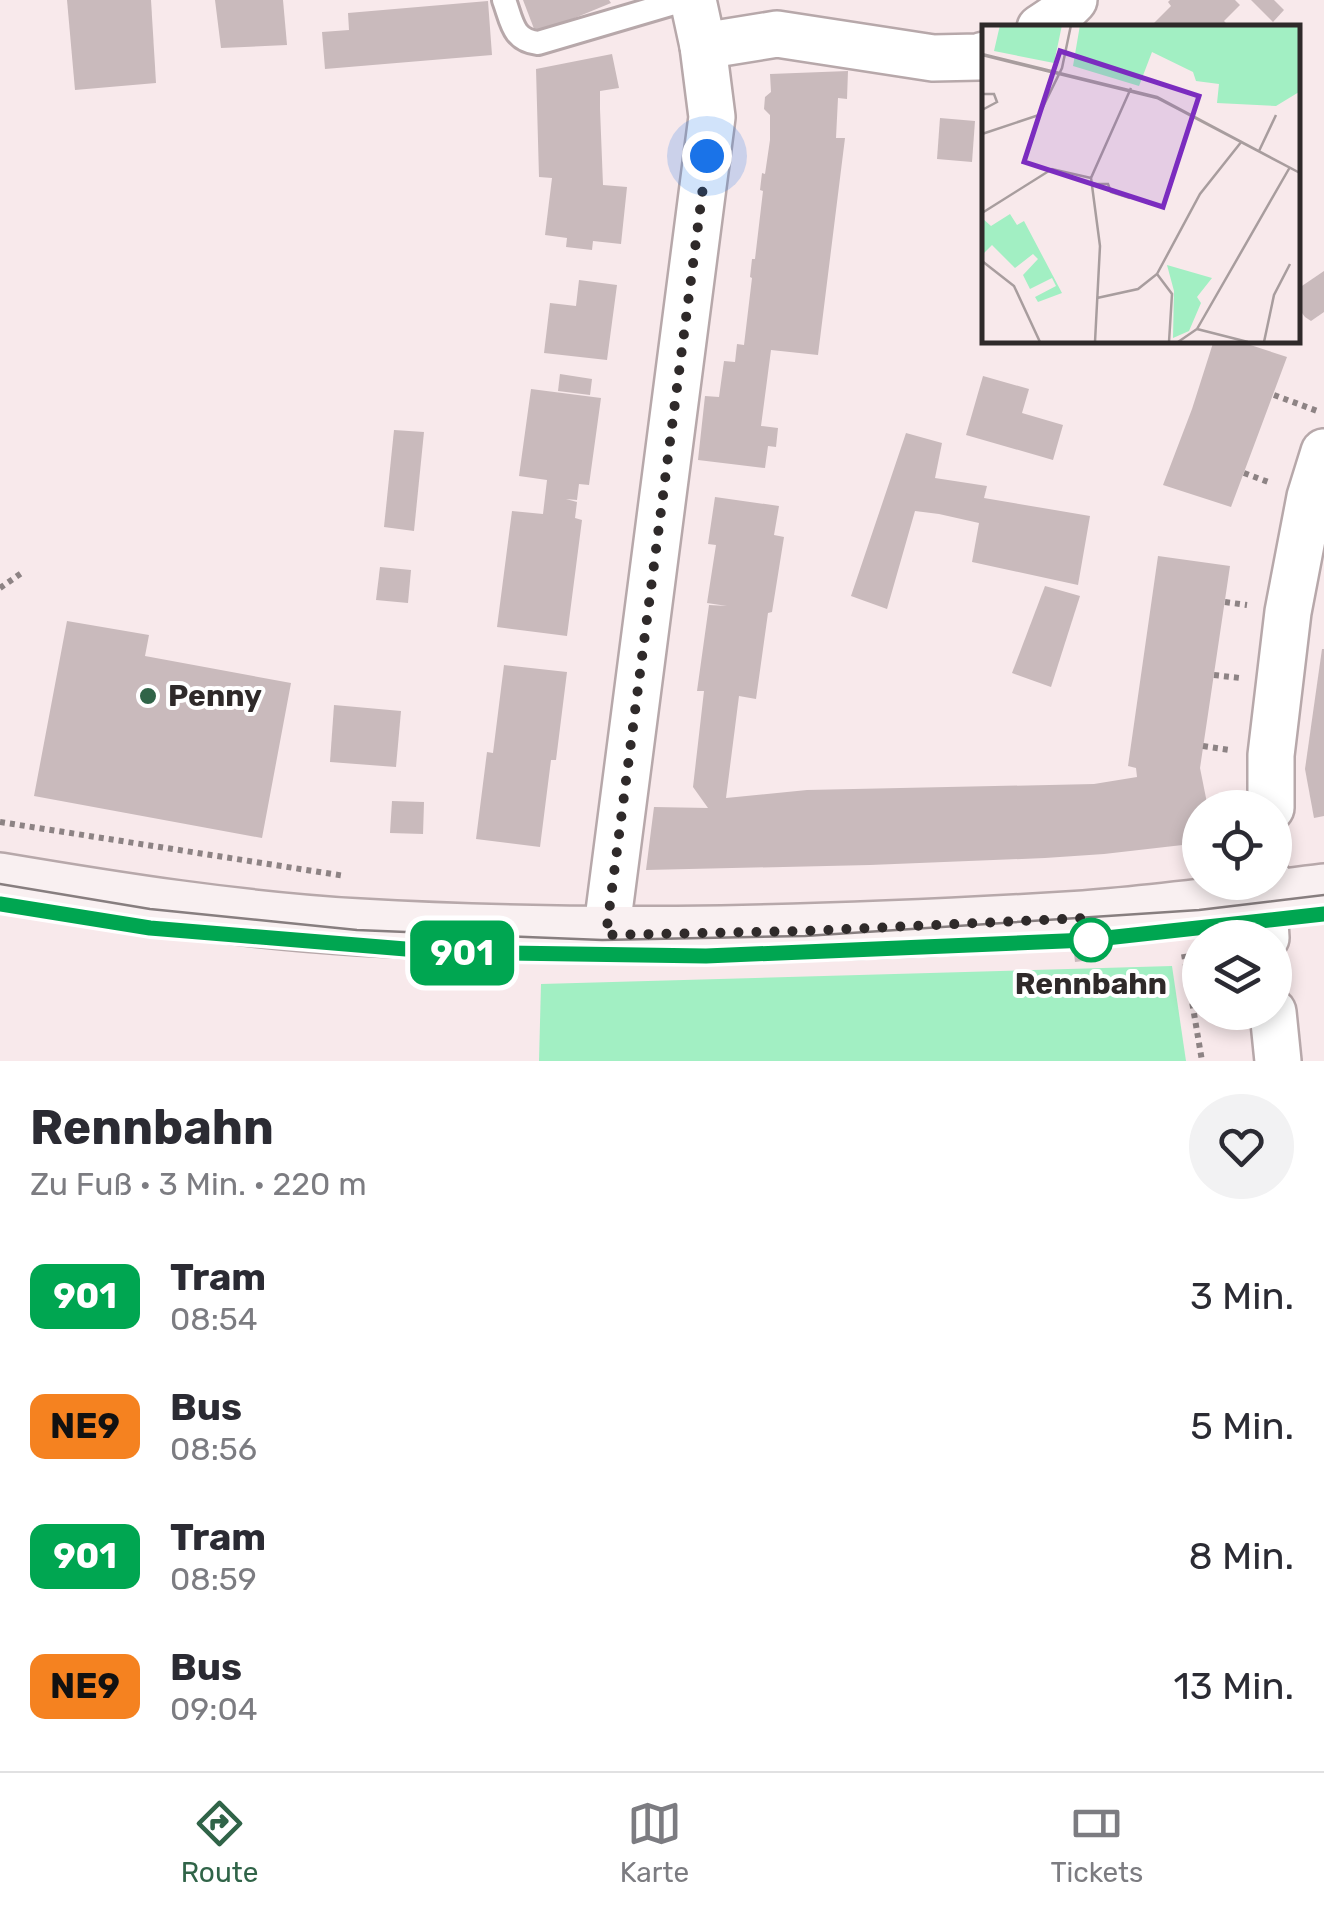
<!DOCTYPE html>
<html lang="de">
<meta charset="utf-8">
<style>
:root{--surface:#fff;--page:#f2f2f3;--text:#2b2b33;--muted:#7c7c81;--line:#e1e1e2;--accent:#306448}
body{margin:0;font-family:Rubik,sans-serif;background:var(--page);color:var(--text);height:100vh;display:flex;flex-direction:column;font-size:38px;white-space:nowrap}
*{box-sizing:border-box;margin:0}
p{font-size:32px;color:var(--muted)}
.icon{flex:none;width:55px;height:55px;fill:none;stroke:currentColor;stroke-width:2;stroke-linecap:round;stroke-linejoin:round}
.map{position:relative;height:1061px;overflow:hidden}
.panel{display:flex;flex-direction:column;background:var(--surface);flex:1}
.panel>*{flex:none}
.badge{padding:0 20px;border-radius:15px;font-size:35px;line-height:65px}
.buttons{position:absolute;left:1182px;top:790px;display:grid;gap:20px}
.buttons a{display:grid;place-items:center;width:110px;height:110px;border-radius:50%;background:var(--surface);box-shadow:0 5px 15px #0003;font-size:50px}
.you{position:absolute;width:50px;height:50px;margin:-25px;border:8px solid #fff;border-radius:50%;background:#1a73e8;box-shadow:0 0 0 15px #1a73e833}
.map>.badge{position:absolute;translate:-50% -50%;box-shadow:0 0 0 5px #fff}
.round{display:grid;place-items:center;flex:none;width:105px;height:105px;border-radius:52px;background:var(--page)}
.headline{display:flex;align-items:center;justify-content:space-between;height:170px;padding:0 30px}
h1{font-size:48px;font-weight:700;line-height:75px}
ul{padding:0;list-style:none}
li{display:flex;align-items:center;gap:30px;height:130px;padding:0 30px}
li div{flex:1}
li b{display:block;font-size:38px}
li em{font-style:normal}
li .badge{min-width:110px;font-weight:700;text-align:center}
.tabs{display:flex;justify-content:space-around;align-items:center;height:140px;border-top:2px solid var(--line);background:var(--surface);font-size:28px;color:var(--muted)}
.tabs a{display:grid;justify-items:center;gap:5px}
.tabs .on{color:var(--accent)}
.map>svg:first-child{display:block}
</style>
<div class="map">
<svg width="1324" height="1061" viewBox="0 0 1324 1061">
<rect width="100%" height="100%" fill="#f8e9eb"/>
<polygon fill="#a2efc3" points="1172,966 1186,1061 539,1061 541,984"/>
<g fill="#c9babc">
<polygon points="67,0 151,0 156,83 75,90"/>
<polygon points="215,0 283,0 287,45 221,48"/>
<polygon points="523,0 609,0 611,3 536,34"/>
<polygon points="1170,0 1235,0 1240,5 1224,21 1227,24 1223,28 1149,28 1171,6 1168,2"/>
<polygon points="1251,0 1274,0 1284,10 1273,22"/>
<polygon points="488,1 492,55 325,69 322,32 349,30 348,13"/>
<polygon points="612,54 619,88 600,91 600,109 603,185 627,187 621,244 593,241 592,250 566,247 567,238 545,235 552,178 539,177 536,69"/>
<polygon points="848,71 847,99 838,98 836,138 845,138 818,355 771,350 761,426 778,428 776,447 768,446 765,468 698,460 705,396 719,397 724,361 735,362 737,344 744,345 752,278 750,277 752,259 755,259 763,191 760,190 762,173 765,174 770,140 770,115 764,109 765,97 771,92 770,74"/>
<polygon points="940,118 975,121 972,162 937,159"/>
<polygon points="1324,271 1324,312 1311,321 1305,317 1296,305 1296,290"/>
<polygon points="579,280 617,285 607,360 544,353 550,303 576,306"/>
<polygon points="1214,340 1235,340 1287,357 1231,507 1163,485 1192,409"/>
<polygon points="560,374 592,379 590,395 558,391"/>
<polygon points="983,376 1029,389 1022,413 1063,425 1053,460 966,435"/>
<polygon points="531,389 601,398 589,485 579,484 577,500 566,499 577,502 575,518 582,520 567,636 497,627 512,511 543,514 547,480 519,476"/>
<polygon points="394,430 424,432 414,531 384,527"/>
<polygon points="906,433 942,443 935,478 987,486 984,498 1090,516 1078,585 972,562 979,523 939,514 915,511 887,609 851,596"/>
<polygon points="715,497 779,506 774,535 784,537 772,612 768,613 756,699 739,696 726,798 807,790 1094,784 1137,777 1136,768 1128,766 1158,556 1230,566 1200,768 1208,808 1200,808 1200,843 1104,854 1045,858 870,865 646,870 654,807 708,808 693,787 704,691 697,691 709,605 727,606 707,603 716,545 708,544"/>
<polygon points="380,567 411,570 408,603 376,600"/>
<polygon points="1045,586 1080,596 1051,687 1012,673"/>
<polygon points="67,621 149,635 145,656 291,683 262,838 34,796"/>
<polygon points="1322,649 1324,649 1324,816 1314,818 1305,769"/>
<polygon points="504,665 567,672 556,760 551,760 540,847 476,839 487,752 493,753"/>
<polygon points="334,705 401,711 396,767 330,762"/>
<polygon points="392,801 424,802 423,834 390,833"/>
<polygon points="1099,950 1099,959 1075,962 1074,953"/>
</g>
<g fill="none" stroke-linecap="round" stroke-linejoin="round">
<defs>
<path id="lane" d="M504,0C512,21 512,40 538,43L684,0"/>
<g id="street">
<polyline points="1040,28 1058,16 1074,0"/>
<polyline points="703,46 777,34 933,58 979,57 984,55"/>
<polyline points="1271,808 1271,755 1288,612 1310,497 1324,452"/>
<polyline points="606,935 712,117 703,46 693,0"/>
<polyline points="1266,938 1265,922 1270,882"/>
<polyline points="1273,1012 1278,1061"/>
</g>
<path id="secondary" d="M0,881C119,901 239,920 359,927C600,941 843,934 1084,919C1164,913 1244,902 1324,892"/>
</defs>
<use href="#lane" stroke="#b7a8aa" stroke-width="28"/>
<use href="#street" stroke="#b7a8aa" stroke-width="50"/>
<use href="#secondary" stroke="#b7a8aa" stroke-width="60"/>
<g stroke="#8d8384" stroke-width="6" stroke-dasharray="5 5" stroke-linecap="butt">
<polyline points="1274,395 1320,412"/>
<polyline points="1244,473 1271,483"/>
<polyline points="0,588 23,572"/>
<polyline points="1225,602 1247,605"/>
<polyline points="1214,675 1240,678"/>
<polyline points="1203,746 1230,750"/>
<polyline points="0,822 345,876"/>
<polyline points="1184,954 1202,1061"/>
</g>
<use href="#lane" stroke="#fff" stroke-width="22"/>
<use href="#street" stroke="#fff" stroke-width="45"/>
<use href="#secondary" stroke="#f9f0f1" stroke-width="55"/>
<g stroke="#877e7f" stroke-width="2.5">
<polyline points="0,884 150,909 357,930 602,940 805,936 1199,910 1324,895"/>
<polyline points="0,904 151,929 442,953 707,956 1088,940 1324,914"/>
</g>
</g>
<g fill="none" stroke-linecap="round" stroke-linejoin="round">
<defs>
<polyline id="line" points="0,904 150,928 442,952 706,956 1088,940 1324,914"/>
</defs>
<use href="#line" stroke="#fff" stroke-width="22"/>
<use href="#line" stroke="#00a651" stroke-width="15"/>
<polyline stroke="#2f2a2a" stroke-width="10" stroke-dasharray="0 18" points="707,156 606,935 805,931 1086,918 1091,940"/>
</g>
<circle fill="#306448" stroke="#fff" stroke-width="4" cx="148" cy="696" r="10"/>
<circle fill="#fff" stroke="#00a651" stroke-width="5" cx="1091" cy="940" r="20"/>
<g text-anchor="middle" dominant-baseline="central" stroke-width="8" stroke-linejoin="round" paint-order="stroke">
<g font-size="30" font-weight="bold" fill="#2f2a2a" stroke="#fff" text-anchor="start">
<text x="168" y="696">Penny</text>
</g>
<g font-size="30" font-weight="bold" fill="#2f2a2a" stroke="#fff">
<text x="1091" y="984">Rennbahn</text>
</g>
</g>
<g transform="translate(982 25)">
<rect width="318" height="318" fill="#f8e9eb"/>
<path d="M18,0H80L72,38L12,26ZM98,0H317V67L294,81L235,78L237,59L214,56L211,47L170,27L157,61L91,41ZM28,189L35,200L42,196L80,268L56,277L53,272L74,261L70,253L48,264L41,250L56,234L51,229L33,243L10,220L0,230V193L9,201ZM185,240L230,253L215,272L219,278L207,306L191,313L192,266Z" fill="#a2efc3"/>
<path fill="none" stroke="#a89d9e" stroke-width="2.5" d="M0,29L175,72L318,148M0,30L175,73L318,148M0,69H12L15,77L0,85M0,109L57,90L80,43L89,0M277,126L294,90M108,159H126L129,167L148,173M0,188L70,144L109,153M0,236L32,261L58,317M175,249L190,269L187,317M115,273L156,264L175,249L218,169L260,116M215,304L266,317M113,317L118,221L109,153L149,63M196,317L215,304L308,142M282,317L292,270L308,239"/>
<path fill="#7b2cbf" fill-opacity="0.15" stroke="#7b2cbf" stroke-width="5" d="M78,26L217,71L181,182L42,137Z"/>
<rect width="318" height="318" fill="none" stroke="#2f2a2a" stroke-width="5"/>
</g>
</svg>
<div class="buttons">
<a><svg class="icon" aria-label="locate" viewBox="0 0 24 24"><circle cx="12" cy="12" r="6"/><path d="M12 2v4M12 18v4M2 12h4M18 12h4"/></svg></a>
<a><svg class="icon" aria-label="layers" viewBox="0 0 24 24"><path d="M12 4l9 5-9 5-9-5zM3 14l9 5 9-5"/></svg></a>
</div>
<div class="you" style="left:707px;top:156px"></div>
<b class="badge" style="left:462px;top:953px;background:#00a651;color:#fff">901</b>
</div>
<section class="panel">
<div class="headline"><div><h1>Rennbahn</h1><p>Zu Fuß · 3 Min. · 220 m</p></div><a class="round"><svg class="icon" aria-label="heart" viewBox="0 0 24 24"><path d="M12 20l-8-8c-3-5 5-10 8-4 3-6 11-1 8 4z"/></svg></a></div>
<ul>
<li><span class="badge" style="background:#00a651;color:#fff">901</span><div><b>Tram</b><p>08:54</p></div><em>3 Min.</em></li>
<li><span class="badge" style="background:#f58220;color:#111">NE9</span><div><b>Bus</b><p>08:56</p></div><em>5 Min.</em></li>
<li><span class="badge" style="background:#00a651;color:#fff">901</span><div><b>Tram</b><p>08:59</p></div><em>8 Min.</em></li>
<li><span class="badge" style="background:#f58220;color:#111">NE9</span><div><b>Bus</b><p>09:04</p></div><em>13 Min.</em></li>
</ul>
</section>
<nav class="tabs">
<a class="on"><svg class="icon" aria-label="directions" viewBox="0 0 24 24"><path d="M12 3l9 9-9 9-9-9zM9 14v-3h6M13 9l2 2-2 2"/></svg>Route</a>
<a><svg class="icon" aria-label="map" viewBox="0 0 24 24"><path d="M3 6l6-2 6 2 6-2v14l-6 2-6-2-6 2zM9 4v14M15 6v14"/></svg>Karte</a>
<a><svg class="icon" aria-label="tickets" viewBox="0 0 24 24"><path d="M3 7h18v10H3zM15 7v10"/></svg>Tickets</a>
</nav>
